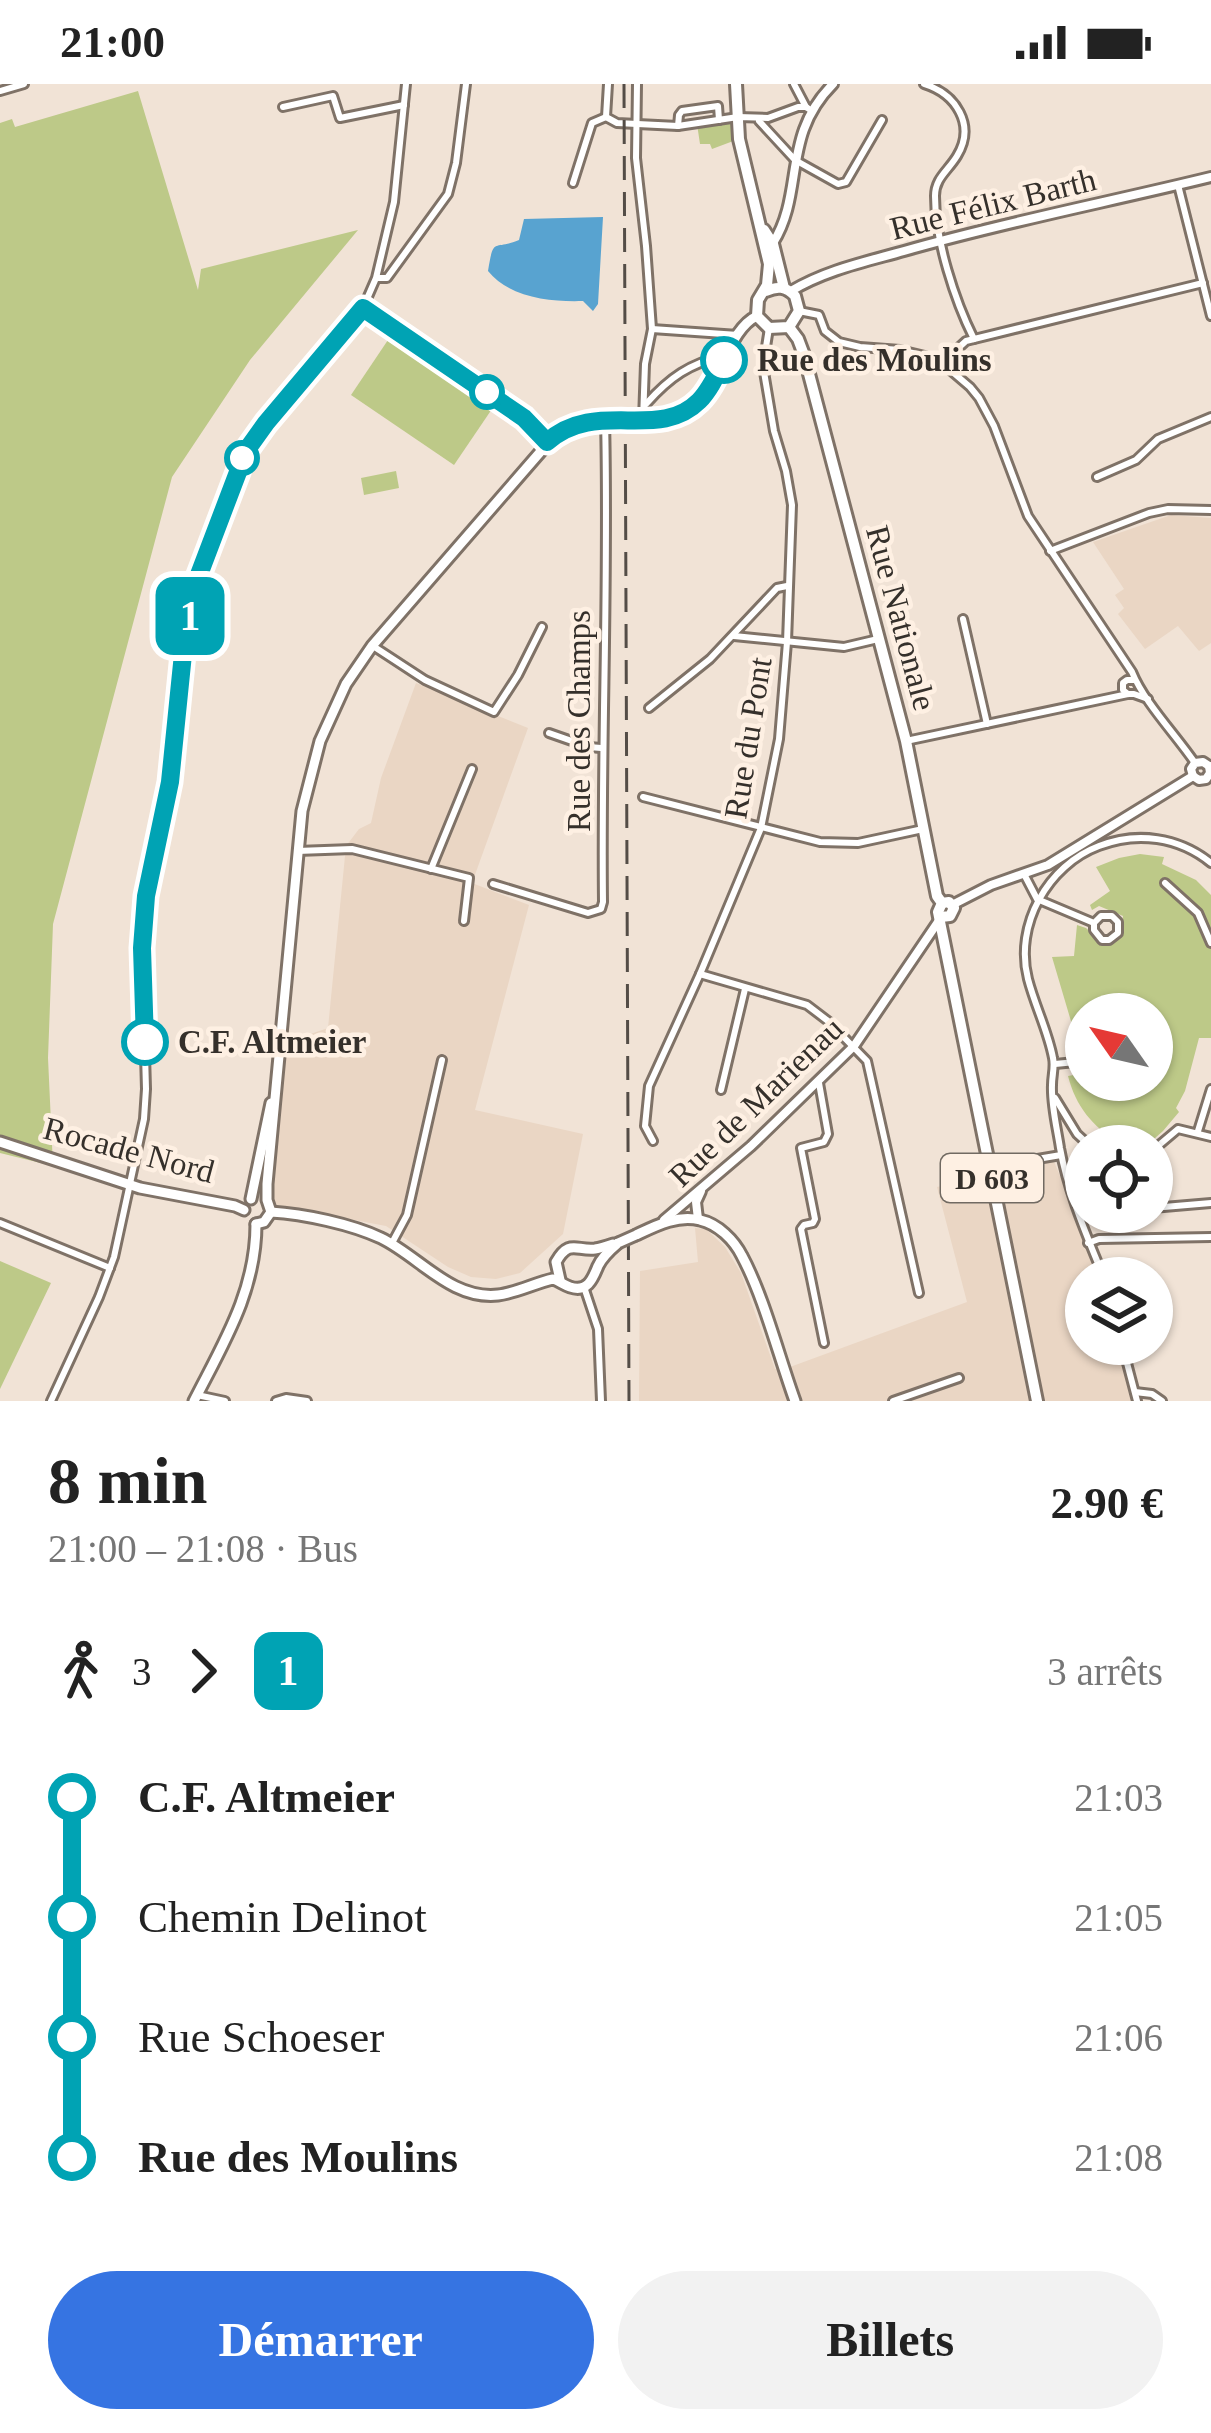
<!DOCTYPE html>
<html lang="fr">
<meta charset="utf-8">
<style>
:root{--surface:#fff;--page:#f2f2f2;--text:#222;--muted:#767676;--accent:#3674e2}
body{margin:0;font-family:"Times New Roman",serif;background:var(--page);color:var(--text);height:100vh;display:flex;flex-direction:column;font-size:45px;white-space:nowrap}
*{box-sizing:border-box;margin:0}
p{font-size:39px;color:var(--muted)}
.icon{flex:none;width:66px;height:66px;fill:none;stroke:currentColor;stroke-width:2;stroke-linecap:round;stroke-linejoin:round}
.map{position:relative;height:1317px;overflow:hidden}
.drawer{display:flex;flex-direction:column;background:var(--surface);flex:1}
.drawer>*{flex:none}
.badge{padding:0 24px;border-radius:18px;font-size:42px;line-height:78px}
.needle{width:78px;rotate:304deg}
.buttons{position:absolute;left:1065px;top:909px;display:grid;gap:24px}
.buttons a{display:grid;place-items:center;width:108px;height:108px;border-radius:50%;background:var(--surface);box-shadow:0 3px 9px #0004;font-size:60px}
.map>.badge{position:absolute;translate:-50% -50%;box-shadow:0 0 0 6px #fff}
.legs{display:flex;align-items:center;gap:18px;height:132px;padding:0 48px;font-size:39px}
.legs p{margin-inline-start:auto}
.summary{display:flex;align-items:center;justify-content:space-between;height:204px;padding:0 48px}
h1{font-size:66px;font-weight:800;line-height:90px}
.cta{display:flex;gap:24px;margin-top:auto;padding:24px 48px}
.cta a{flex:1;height:138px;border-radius:72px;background:var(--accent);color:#fff;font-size:48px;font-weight:800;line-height:138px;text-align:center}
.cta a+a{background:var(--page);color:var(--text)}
ul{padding:0 48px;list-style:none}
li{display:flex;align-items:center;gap:42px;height:120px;font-size:45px}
li i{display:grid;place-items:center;width:18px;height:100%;margin:0 15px;background:currentColor}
li i::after{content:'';width:30px;height:30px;margin:-15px;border:9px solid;border-radius:50%;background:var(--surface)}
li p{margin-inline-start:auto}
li:first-child i{background:linear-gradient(#0000 50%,currentColor 0)}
li:last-child i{background:linear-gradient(currentColor 50%,#0000 0)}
.status{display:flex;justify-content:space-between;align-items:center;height:84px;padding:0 60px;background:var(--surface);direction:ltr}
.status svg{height:33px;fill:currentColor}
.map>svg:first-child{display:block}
</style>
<div class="status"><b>21:00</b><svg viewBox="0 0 49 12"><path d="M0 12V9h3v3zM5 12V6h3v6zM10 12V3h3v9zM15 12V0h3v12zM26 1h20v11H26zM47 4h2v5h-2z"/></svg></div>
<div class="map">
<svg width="1211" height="1317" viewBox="0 0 1211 1317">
<rect width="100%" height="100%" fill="#f1e3d6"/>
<g fill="#ead6c4">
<polygon points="1171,431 1211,434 1211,559 1199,567 1178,542 1145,565 1118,530 1124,524 1115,511 1124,505 1093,458"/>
<polygon points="416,599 528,644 472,799 529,821 475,1026 583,1050 563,1150 520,1189 496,1195 471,1193 448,1183 386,1142 275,1121 269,1111 287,958 328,944 346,762 359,745 371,739 381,694"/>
<polygon points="1053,1075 1102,1194 1086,1194 1086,1260 1121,1260 1135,1317 639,1317 640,1187 698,1178 695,1144 706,1145 725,1163 741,1189 775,1285 790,1283 967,1218 937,1103 981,1093 996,1086"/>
</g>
<g fill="#bdc988">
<polygon points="138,7 198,206 201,185 358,146 250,276 172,393 53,840 48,974 53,1082 0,1069 0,39 12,35 15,43"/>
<polygon points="734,35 736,56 712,65 710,60 700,60 697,40"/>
<polygon points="390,253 494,322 454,381 351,311"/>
<polygon points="396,387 399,404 364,411 361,394"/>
<path d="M1140,770L1164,773L1162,780L1196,796L1211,811V954H1199L1185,1007L1176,1024L1179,1028L1163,1047L1146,1062H1117L1118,1059C1092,1041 1076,1023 1068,992L1085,989L1086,996H1093L1105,1003H1117L1132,996H1152V930H1086V969L1081,971L1052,873L1074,872L1077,841L1086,844L1102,859L1120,855L1123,832L1099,822L1092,826L1090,821L1110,807L1096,783L1119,774Z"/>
<polygon points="0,1177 51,1199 0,1305"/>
</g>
<path fill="#58a3d0" d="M603,133L598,220L593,227L583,217C551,218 510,214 488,187C494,151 493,167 519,156L524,135Z"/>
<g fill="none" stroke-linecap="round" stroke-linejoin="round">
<defs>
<g id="minor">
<polyline points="608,0 606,33 617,39 678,42 738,33 768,34 798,23 806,23 812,27"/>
<polyline points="637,0 636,74 646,162 652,245 645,280 643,336"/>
<polyline points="794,0 806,23"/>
<path d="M924,0C956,10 976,41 957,72C948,87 935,94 935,112C935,156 955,217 974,255"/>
<polyline points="0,7 24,0"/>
<polyline points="283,23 333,12 340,34 404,21"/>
<polyline points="759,37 795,76 838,100 846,98 882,36"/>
<polyline points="678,42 679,31 682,27 718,22 719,36"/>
<polyline points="573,99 592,39 606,33"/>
<polyline points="1178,101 1211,232"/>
<polyline points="378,194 387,194 448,110 456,79 466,0"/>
<polyline points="363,224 524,334 547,358"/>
<path d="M799,227L819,231L825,247L839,258L860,263L900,266L925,272L942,279L970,303L979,314L994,342L1028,432L1132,588C1144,618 1176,651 1195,679"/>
<polyline points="652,245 738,251"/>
<polyline points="942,279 966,257 1203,199"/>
<path d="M646,320C670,293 689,280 725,271"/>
<polyline points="1097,393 1136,376 1158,355 1211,333"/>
<polyline points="1050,467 1149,429 1168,425 1211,426"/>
<polyline points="963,535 987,640"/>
<polyline points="734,552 844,563 878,555"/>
<polyline points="373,562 425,596 494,628 518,591 542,543"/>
<polyline points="1128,610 1123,606 1123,599 1127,596 1134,596"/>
<polyline points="649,624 710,575 777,504 787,502"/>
<polyline points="549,649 589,663 601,664"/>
<polyline points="906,657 1128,610 1134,610 1148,615"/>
<polyline points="643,713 820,758 858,759 923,745"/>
<polyline points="297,767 352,765 469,794 464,837"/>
<polyline points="431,785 472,685"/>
<polyline points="1025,792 1037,815 1094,839 1094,846 1102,856 1109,856 1118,849 1118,838 1112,832 1101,832 1094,839"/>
<polyline points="1165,799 1198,829 1211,859"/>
<path d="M493,800L588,829L601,825L603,818C601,657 609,496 605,336"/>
<polyline points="700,890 807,921 828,937 867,977 919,1209"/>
<polyline points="1055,980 1086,977"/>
<polyline points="819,999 828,1050 824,1058 801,1064 815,1135 813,1139 804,1141 801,1145 824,1259"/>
<polyline points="721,1006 745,905"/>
<polyline points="1055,1014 1077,1050 1090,1062"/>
<polyline points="1198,1047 1211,1005"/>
<polyline points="653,1057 645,1042 649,1002 700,890 761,744 779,655 787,558 792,421 786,387 774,347 763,282 769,244"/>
<polyline points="1152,1067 1178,1045 1211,1053"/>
<polyline points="990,1083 1061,1071"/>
<polyline points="1152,1124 1211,1119"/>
<polyline points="0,1139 110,1184"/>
<polyline points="392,1159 407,1131 442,976"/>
<polyline points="1088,1159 1099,1155 1211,1153"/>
<path d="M1104,1194C1087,1152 1068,1109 1060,1064C1057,1044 1051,1021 1052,1001C1052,991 1055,983 1053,974C1048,947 1035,922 1028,895C1014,841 1048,781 1099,762C1137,747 1179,753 1211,779"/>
<polyline points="584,1203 598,1245 601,1317"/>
<polyline points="1122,1260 1137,1317"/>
<polyline points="1135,1308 1152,1310 1162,1317"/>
<polyline points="197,1311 225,1317"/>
<polyline points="51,1317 99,1213 114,1173 144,1035 146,1005 142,864 149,788 169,698 183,570 197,496 246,367 257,350 363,224 376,194 394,118 406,0"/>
<polyline points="276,1317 286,1314 307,1317"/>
<polyline points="893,1317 959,1294"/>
</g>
<g id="tertiary">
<path d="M773,159C805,108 781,52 833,0"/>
<path d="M791,207C826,186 865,178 904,167C1005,138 1109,118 1211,93"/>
<polyline points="1193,692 1199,696 1206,695 1210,689 1209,682"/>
<polyline points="1193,692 1191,685 1195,679 1203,678 1209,682"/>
<polyline points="952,821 991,801 1048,781 1193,692"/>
<polyline points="698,1135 696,1118 701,1107"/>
<polyline points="664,1136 751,1062 854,962 940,835"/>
</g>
<g id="secondary">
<polyline points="0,1058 140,1104 235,1122 244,1126"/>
<polyline points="251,1115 271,1019"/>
<path d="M271,1128C304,1130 351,1140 381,1154C420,1173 451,1216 498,1211C516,1209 535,1199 553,1195C559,1197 564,1201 570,1203C588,1209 593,1194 598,1182C602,1173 611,1165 618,1159"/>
<path d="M256,1140L264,1138L271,1128L267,1116V1100L302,727L320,657L346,600L372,562L555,351C596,322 650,352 692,323C721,302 727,246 757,232"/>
<path d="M636,1151C655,1142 678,1130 700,1136C718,1140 734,1156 742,1172C764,1213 779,1273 795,1317"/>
<path d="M560,1196L556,1178C569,1155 576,1167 595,1165C601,1164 607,1162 613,1160"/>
<path d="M194,1317C224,1258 256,1207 256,1140"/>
</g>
<g id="primary">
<path d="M736,0L739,55L769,180L767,201L758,216L757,232L769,244L789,243L799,227L795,212C786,202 777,202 766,207"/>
<polyline points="764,146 773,160 784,204"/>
<polyline points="789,243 798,255 804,271 906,657 937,812 942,819 938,828 1037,1317"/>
<polyline points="941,833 950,832 954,824 949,818 942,819"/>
</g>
</defs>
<use href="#minor" stroke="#7f7267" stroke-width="12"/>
<use href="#tertiary" stroke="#7f7267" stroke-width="14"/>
<use href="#secondary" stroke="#7f7267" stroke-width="15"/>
<use href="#primary" stroke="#7f7267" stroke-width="16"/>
<use href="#minor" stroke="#fff" stroke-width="6"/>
<use href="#tertiary" stroke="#fff" stroke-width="8"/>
<use href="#secondary" stroke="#fff" stroke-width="9"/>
<use href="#primary" stroke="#fff" stroke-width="10"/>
<polyline stroke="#544d47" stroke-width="3" stroke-dasharray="24 12" stroke-linecap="butt" points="624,0 629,1317"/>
<defs>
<polyline id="secondary-bridge" points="618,1159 636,1151"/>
</defs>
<use href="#secondary-bridge" stroke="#7f7267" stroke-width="15" stroke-linecap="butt"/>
<use href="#secondary-bridge" stroke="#fff" stroke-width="9"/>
</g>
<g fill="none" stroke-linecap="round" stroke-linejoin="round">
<defs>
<path id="line-1" d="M145,958L142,864L146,812L170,698L183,570L197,496L246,367L266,339L363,224L524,334L547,358C597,314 658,358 699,317C710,306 717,290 724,276"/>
</defs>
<use href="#line-1" stroke="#fff" stroke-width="27"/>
<use href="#line-1" stroke="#00a3b4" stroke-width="18"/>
</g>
<g fill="#fff" stroke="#00a3b4" stroke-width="6">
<circle cx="724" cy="276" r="21"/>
<circle cx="487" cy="308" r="15"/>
<circle cx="242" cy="374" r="15"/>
<circle cx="145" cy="958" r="21"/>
</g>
<g text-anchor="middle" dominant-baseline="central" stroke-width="9" stroke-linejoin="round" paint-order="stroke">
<rect fill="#fef0e3" stroke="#716a62" stroke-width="3" x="941" y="1070" width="102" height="48" rx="9"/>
<g font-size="30" font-weight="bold" fill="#35302b">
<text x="992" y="1094">D 603</text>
</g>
<g font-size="33" fill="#35302b" stroke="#fef0e3">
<text transform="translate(993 120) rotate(-14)">Rue Félix Barth</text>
<text transform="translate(901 534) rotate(75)">Rue Nationale</text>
<text transform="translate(579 637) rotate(-90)">Rue des Champs</text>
<text transform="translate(748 654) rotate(-81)">Rue du Pont</text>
<text transform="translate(756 1018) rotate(-44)">Rue de Marienau</text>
<text transform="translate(129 1066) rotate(15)">Rocade Nord</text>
</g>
<g font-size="33" font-weight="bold" fill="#35302b" stroke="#fef0e3" text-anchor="start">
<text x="757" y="276">Rue des Moulins</text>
<text x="178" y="958">C.F. Altmeier</text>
</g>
</g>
</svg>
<div class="buttons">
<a><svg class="needle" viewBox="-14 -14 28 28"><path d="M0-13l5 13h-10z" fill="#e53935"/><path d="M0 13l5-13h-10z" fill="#767676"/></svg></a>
<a><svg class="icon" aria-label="locate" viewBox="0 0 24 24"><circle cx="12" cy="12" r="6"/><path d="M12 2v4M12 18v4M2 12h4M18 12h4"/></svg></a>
<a><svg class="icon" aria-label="layers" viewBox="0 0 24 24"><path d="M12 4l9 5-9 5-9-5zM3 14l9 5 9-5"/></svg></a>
</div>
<b class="badge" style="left:190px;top:532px;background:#00a3b4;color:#fff">1</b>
</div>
<section class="drawer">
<div class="summary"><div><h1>8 min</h1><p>21:00 – 21:08 · Bus</p></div><b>2.90 €</b></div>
<div class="legs"><svg class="icon" aria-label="walk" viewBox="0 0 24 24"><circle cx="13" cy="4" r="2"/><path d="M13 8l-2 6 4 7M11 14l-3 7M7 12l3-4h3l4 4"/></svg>3<svg class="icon" aria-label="forward" viewBox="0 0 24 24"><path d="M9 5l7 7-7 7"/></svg><b class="badge" style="background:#00a3b4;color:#fff">1</b><p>3 arrêts</p></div>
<ul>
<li><i style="color:#00a3b4"></i><b>C.F. Altmeier</b><p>21:03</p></li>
<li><i style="color:#00a3b4"></i><span>Chemin Delinot</span><p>21:05</p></li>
<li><i style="color:#00a3b4"></i><span>Rue Schoeser</span><p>21:06</p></li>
<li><i style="color:#00a3b4"></i><b>Rue des Moulins</b><p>21:08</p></li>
</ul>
<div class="cta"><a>Démarrer</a><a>Billets</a></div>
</section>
